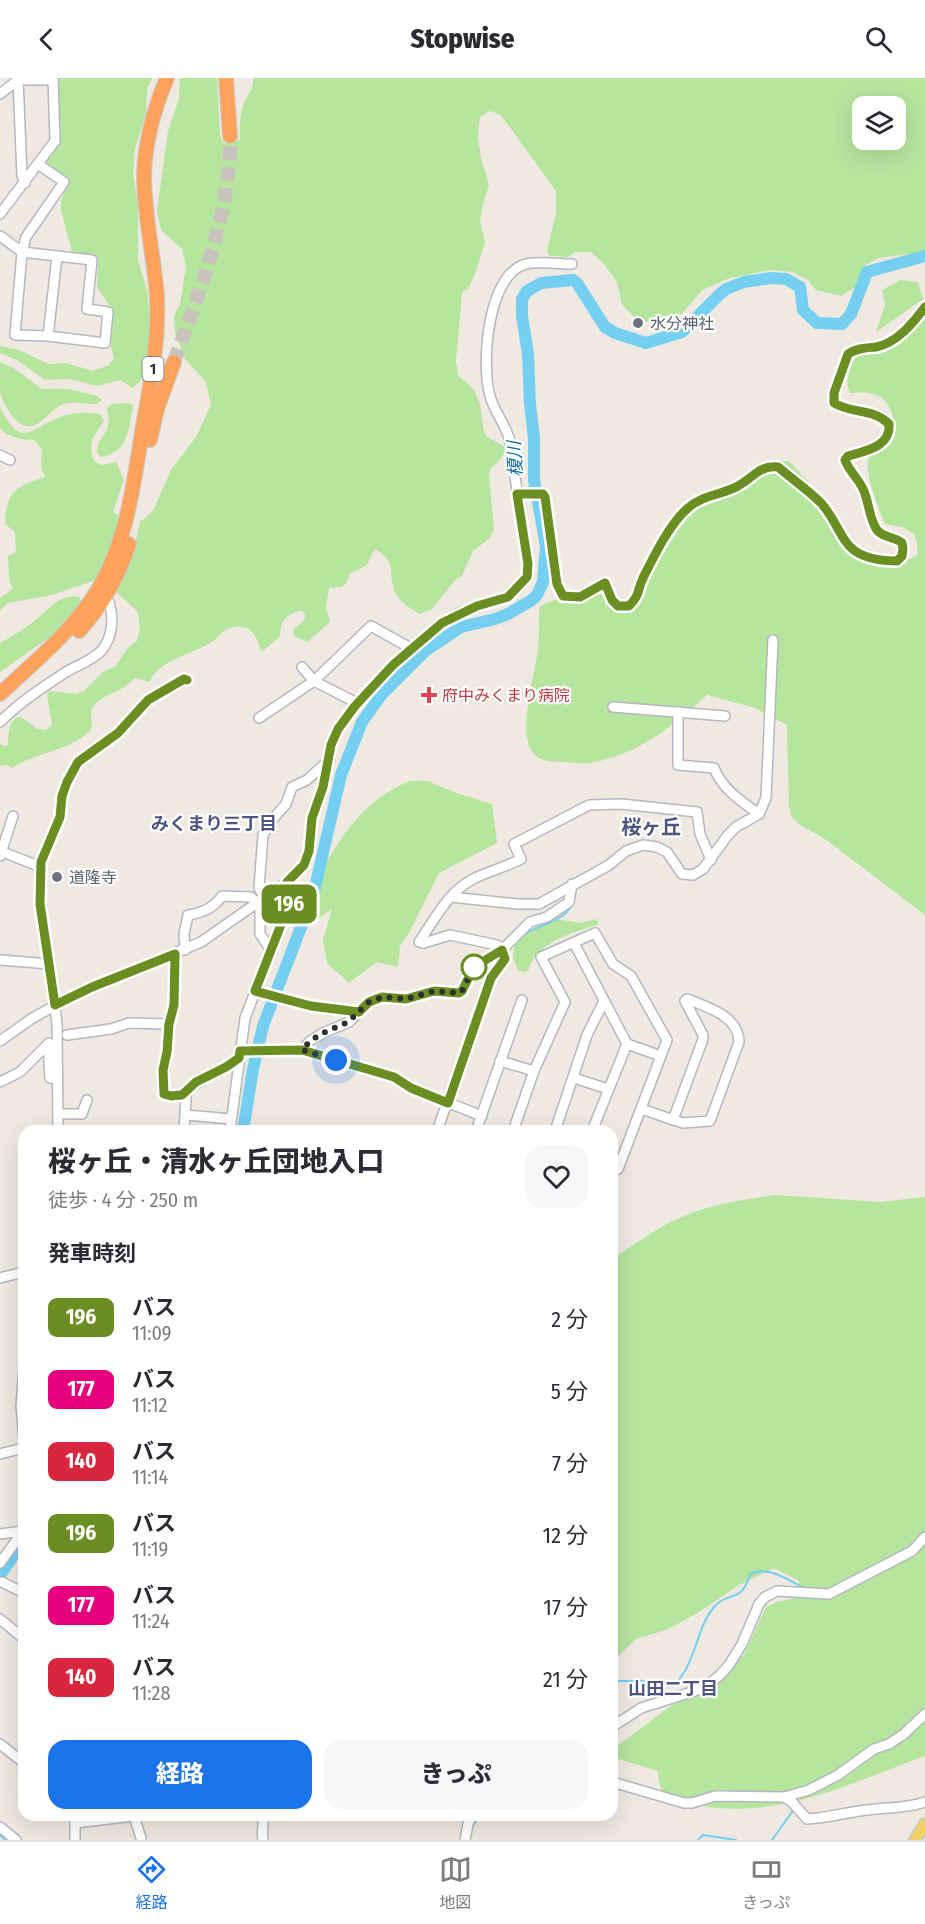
<!DOCTYPE html>
<html lang="ja">
<meta charset="utf-8">
<style>
:root{--surface:#fff;--page:#f7f7f7;--text:#2b2b33;--muted:#7c7c81;--line:#e1e1e2;--accent:#1a73e8}
body{margin:0;font-family:"Fira Sans Condensed","Noto Sans JP",sans-serif;background:var(--page);color:var(--text);height:100vh;display:flex;flex-direction:column;font-size:22px;white-space:nowrap}
*{box-sizing:border-box;margin:0}
p{font-size:20px;color:var(--muted)}
.icon{flex:none;width:33px;height:33px;fill:none;stroke:currentColor;stroke-width:2;stroke-linecap:round;stroke-linejoin:round}
.map{position:relative;flex:1;overflow:hidden}
.drawer{position:absolute;left:18px;top:1047px;width:600px;height:696px;display:flex;flex-direction:column;background:var(--surface);border-radius:18px;box-shadow:0 6px 24px #0002}
.drawer>*{flex:none}
.badge{padding:0 12px;border-radius:9px;font-size:21px;line-height:39px}
.fabs{position:absolute;left:852px;top:18px;display:grid;gap:12px}
.fabs a{display:grid;place-items:center;width:54px;height:54px;border-radius:12px;background:var(--surface);box-shadow:0 6px 24px #0002;font-size:30px}
.you{position:absolute;width:30px;height:30px;margin:-15px;border:4px solid #fff;border-radius:50%;background:#1a73e8;box-shadow:0 0 0 9px #1a73e833}
.map>.badge{position:absolute;translate:-50% -50%;box-shadow:0 0 0 3px #fff}
h2{padding:0 30px;font-size:22px;line-height:54px}
.round{display:grid;place-items:center;flex:none;width:63px;height:63px;border-radius:18px;background:var(--page)}
.head{display:flex;align-items:center;justify-content:space-between;height:102px;padding:0 30px}
h1{font-size:28px;font-weight:800;line-height:45px}
.action{display:flex;gap:12px;margin-top:auto;padding:12px 30px}
.action a{flex:1;height:69px;border-radius:18px;background:var(--accent);color:#fff;font-size:24px;font-weight:800;line-height:69px;text-align:center}
.action a+a{background:var(--page);color:var(--text)}
ul{padding:0;list-style:none}
li{display:flex;align-items:center;gap:18px;height:72px;padding:0 30px}
li div{flex:1}
li b{display:block;font-size:22px}
li em{font-style:normal}
li .badge{min-width:66px;font-weight:700;text-align:center}
header{display:flex;justify-content:space-between;align-items:center;height:78px;padding:0 30px;background:var(--surface);font-size:27px;font-weight:800}
.dock{display:flex;justify-content:space-around;align-items:center;height:84px;border-top:2px solid var(--line);background:var(--surface);font-size:16px;color:var(--muted)}
.dock a{display:grid;justify-items:center;gap:3px}
.dock .selected{color:var(--accent)}
.map>svg:first-child{display:block}
</style>
<header><svg class="icon" aria-label="back" viewBox="0 0 24 24"><path d="M15 5l-7 7 7 7"/></svg>Stopwise<svg class="icon" aria-label="search" viewBox="0 0 24 24"><circle cx="10" cy="10" r="6"/><path d="M15 15l6 6"/></svg></header>
<div class="map">
<svg width="925" height="1762" viewBox="0 0 925 1762">
<rect width="100%" height="100%" fill="#efe9e1"/>
<g fill="#b6e59e" fill-rule="evenodd">
<polygon points="57,0 152,0 147,11 146,36 135,71 133,95 138,128 138,182 147,212 150,243 148,273 141,302 133,310 120,302 97,308 70,301 45,302 17,282 0,275 0,268 19,272 49,286 66,285 93,293 109,287 114,280 111,269 113,239 111,230 97,209 98,180 94,176 72,174 61,132 61,122 68,107 66,101 47,85 47,81 60,62"/>
<path d="M180,0H217L220,57L223,65L240,62C239,50 240,40 243,28C246,18 255,10 253,0H925V174L878,180L866,187L858,207L841,218L816,212L808,202L792,194L771,192L730,200L702,212L682,236L666,238L649,244L635,240L622,227L617,204L604,186L591,174H575L567,179L550,178L547,173L556,135V113L501,37L490,33L480,39L478,60L481,80L489,107L483,125L480,143L485,165L475,196L468,211L462,214L456,283L458,297L474,312L480,326L484,354L487,359L504,368L505,374L498,384L491,390L489,398L494,451L489,461L473,473L462,498L455,502L432,531L420,536C411,531 400,524 395,514C387,495 398,485 377,472H374L367,487L350,496L346,506L341,509L329,510L326,529L330,544L307,564L294,558V550L302,545L306,538L302,532C286,537 281,541 280,558L263,573L260,571C257,554 244,542 226,552C221,554 217,561 212,564C191,577 162,580 149,604L135,600C131,603 128,607 124,609C114,616 100,618 93,629C87,638 97,647 88,655C65,674 35,675 12,690L8,687L0,688V666L5,668L8,667C9,655 7,641 21,639L38,651L46,652L52,647L47,616L49,613L76,616L84,613L103,594L116,588L127,571L137,563L140,550L138,534L115,513L135,466L140,444L153,433L171,392L196,359L211,327L206,304L185,281L175,255L174,238L180,226L186,188L182,171L161,152L157,133L168,53L179,21ZM862,28H896V62H862Z"/>
<polygon points="901,202 918,204 923,221 876,254 885,227 882,212"/>
<path d="M925,238V837L828,763L799,746L792,739L789,729L787,647L755,630L707,617C672,648 640,676 591,685C582,686 572,684 564,684C552,684 538,684 531,672C518,649 536,594 538,569C540,555 538,542 540,528L597,505L618,531H629L638,525L658,481L692,432L706,423L743,413L774,384L781,382L790,384L825,422L838,455L848,473C873,480 895,493 918,476L917,465L914,456L902,449L885,446C879,431 860,388 871,375C876,370 886,367 892,363C898,345 892,319 870,315C864,314 856,315 850,315C844,302 850,288 858,276L898,266L907,255Z"/>
<path d="M0,284L13,290L42,311H69L97,318L102,322L96,326C85,326 69,322 59,328C49,334 43,345 32,348C17,352 2,325 0,313C0,304 0,294 0,284Z"/>
<path d="M128,325L133,327C129,349 129,375 101,379L97,375C97,361 103,361 107,351C110,345 108,337 107,330L112,326Z"/>
<path d="M0,329C23,374 30,349 63,338C76,334 87,335 100,336L104,343C94,357 86,367 95,384L102,387L116,384L124,402L113,434L121,439L109,478L96,502L52,517L8,525L0,533V520L13,511L9,501L8,478L16,474L15,454L5,446C6,413 17,408 45,399L41,389L42,371L34,362C22,362 8,359 0,351Z"/>
<path d="M73,518L80,520L82,526L51,558L0,594V565C11,559 23,552 33,544C49,532 52,522 73,518Z"/>
<path d="M410,703H428L456,715L492,726L497,765L439,795L409,855L400,868L398,889L376,884L349,905L327,885L323,862L332,831L295,857C318,797 346,728 410,703Z"/>
<path d="M556,841L581,845L596,841L598,845L597,847C570,855 537,864 528,893L523,894L518,892L513,880L515,864L525,857Z"/>
<path d="M776,1117L880,1124L925,1119V1678C850,1705 778,1743 696,1727C671,1722 659,1721 658,1693L612,1679V1672L672,1627L709,1613L744,1577L766,1529L777,1524L799,1519V1503L774,1490L739,1507L696,1536L666,1552L636,1561L612,1584V1241C617,1225 612,1200 612,1181C631,1169 651,1154 671,1144C704,1127 740,1122 776,1117Z"/>
</g>
<g fill="none" stroke-linecap="round" stroke-linejoin="round">
<g stroke="#75cff0" stroke-width="2">
<path d="M520,860C535,846 562,846 572,827"/>
<polyline points="476,896 495,882"/>
<path d="M612,1603H642L659,1608H674C678,1603 682,1598 685,1593C697,1572 699,1547 714,1529C727,1513 742,1526 750,1496C768,1487 788,1502 804,1510"/>
<polyline points="472,1749 481,1737"/>
<polyline points="0,1757 5,1762"/>
<polyline points="698,1762 703,1757 736,1762"/>
<polyline points="772,1762 794,1731"/>
</g>
<g stroke="#75cff0" stroke-width="12">
<polyline points="243,1053 253,991 263,948 313,818 341,697 362,644 382,616 425,573 461,549 495,541 508,536 532,522 537,517 543,504 546,468 534,402 534,360 530,326 528,276 522,238 522,221 527,213 541,205 573,202 577,205 605,249 615,255 646,265 682,254 719,217 726,211 744,204 771,200 786,201 800,209 803,232 817,245 842,246 851,236 867,194 925,178"/>
<polyline points="0,1497 24,1462"/>
</g>
<path stroke="#c8c4bd" stroke-width="14" stroke-dasharray="14 7" stroke-linecap="butt" d="M174,284C200,211 231,137 230,58"/>
<defs>
<g id="minor">
<polyline points="18,0 22,98 25,105"/>
<polyline points="0,16 18,2 53,2"/>
<polyline points="0,136 55,63 53,0"/>
<polyline points="0,158 22,174 92,182 87,231 108,234 105,265 48,258 15,257 22,174 26,159 64,104 38,86"/>
<polyline points="48,258 57,178"/>
<polyline points="0,377 10,382"/>
<path d="M517,416H543L545,419L557,506L563,518L580,519L605,505L611,522L618,528H629C641,515 637,513 643,500C654,478 670,445 688,430C702,417 722,417 738,408C753,400 759,387 778,389C792,401 808,412 821,425C832,437 837,451 846,464C857,480 879,483 896,483L902,478L903,471L902,465C894,458 883,460 877,452C870,443 869,422 863,411C858,400 849,393 845,382L848,378C862,374 882,371 887,356C897,331 855,335 842,330C839,329 837,327 834,325V315L848,276C857,270 866,271 876,269C897,265 913,245 925,229"/>
<polyline points="302,589 314,603 357,625"/>
<polyline points="613,629 725,638"/>
<path d="M678,634V687L714,690C722,711 742,724 759,736"/>
<polyline points="259,640 314,603 371,548 412,571"/>
<path d="M0,644C20,624 43,609 66,594C78,587 93,582 102,572C113,558 114,540 109,524"/>
<polyline points="0,773 41,789"/>
<polyline points="0,778 13,738"/>
<polyline points="264,819 259,810 263,757 272,742 286,726 292,709 307,702 330,681"/>
<polyline points="451,819 517,826 539,826 609,787 626,773 643,767 657,769 667,774 682,796 693,797 703,791 728,757 736,749 759,736 766,720 773,562"/>
<polyline points="260,822 260,856 272,874"/>
<polyline points="574,865 627,966 592,1053"/>
<path d="M185,872L184,856L188,837C203,835 214,830 222,818L251,819L256,825"/>
<polyline points="175,876 174,927 169,946 163,1008 164,1016 171,1018 185,1017 186,1020 184,1053"/>
<polyline points="0,882 50,886"/>
<polyline points="255,913 311,928 359,934"/>
<polyline points="67,957 111,951 129,945 169,946"/>
<path d="M0,963L31,941L70,919L201,864L287,804L304,787L309,773L312,740L323,709L331,667L338,651L355,628L393,587L442,545L461,534L508,518L514,514L527,499L528,487C522,446 516,405 510,364C507,348 494,334 490,318C481,287 487,196 526,186C538,183 560,186 572,186"/>
<polyline points="48,966 50,1000 57,1001"/>
<polyline points="627,966 661,978"/>
<polyline points="302,972 310,963 323,955 349,944 369,924 382,919 406,921 434,913 458,915 462,913 474,889 503,871 530,844 547,839 569,824 572,806"/>
<polyline points="240,973 302,972 394,999 411,1010 482,1038"/>
<polyline points="500,983 534,993"/>
<polyline points="574,1000 608,1011"/>
<polyline points="0,1004 20,994 49,965"/>
<path d="M182,1017C200,1000 219,994 239,980"/>
<path d="M641,1031L683,1045L710,1043L739,964C739,938 707,929 687,921L685,923L703,957V961L673,1042"/>
<polyline points="58,1036 82,1036 87,1022"/>
<polyline points="186,1037 231,1041"/>
<polyline points="58,1053 57,945 40,826 41,784 60,739 62,718 67,704 78,684 118,655 148,622 184,601 187,602"/>
<polyline points="230,1053 245,940 291,821 291,812 287,804"/>
<path d="M437,1053L491,900L505,881L503,871L497,867L450,857L424,865L419,864C435,841 448,814 473,801C489,793 506,789 521,781L514,766L589,727L621,726L697,734L700,756L711,782"/>
<polyline points="476,1053 522,922"/>
<polyline points="513,1053 534,993 565,924 541,879 595,855 613,886 631,898 667,962 618,1091 612,1094"/>
<polyline points="555,1053 587,957 604,923"/>
<polyline points="0,1200 24,1194"/>
<polyline points="24,1291 21,1328 24,1362"/>
<polyline points="0,1376 24,1370"/>
<polyline points="0,1456 23,1453"/>
<polyline points="0,1485 24,1452"/>
<polyline points="2,1504 24,1515"/>
<polyline points="0,1541 24,1561"/>
<polyline points="612,1649 641,1630 692,1614 706,1608 719,1598 729,1587 742,1566 759,1526 765,1519 777,1513 829,1516 912,1473 925,1459"/>
<polyline points="0,1666 24,1685"/>
<polyline points="612,1704 684,1725 692,1725 715,1718 784,1719 809,1712 838,1697 874,1671 889,1666 904,1656 925,1636"/>
<path d="M784,1719L792,1724L807,1741C828,1740 847,1734 868,1732C888,1729 906,1731 925,1724"/>
<path d="M262,1737C265,1745 261,1753 263,1762"/>
<polyline points="75,1745 134,1738 141,1760"/>
<polyline points="0,1749 16,1762"/>
<polyline points="75,1762 75,1737"/>
<polyline points="465,1762 468,1746 472,1737"/>
</g>
<polyline id="major" points="915,1762 925,1746"/>
<g id="highway">
<polyline points="226,0 230,58"/>
<polyline points="150,362 157,331 174,284"/>
<path d="M79,553C102,528 118,499 129,466"/>
<path d="M0,616C33,585 69,556 94,518C126,469 133,410 142,354C150,309 159,264 157,219C154,178 144,138 144,97C145,63 154,31 167,0"/>
</g>
</defs>
<use href="#minor" stroke="#b4b7c1" stroke-width="12"/>
<use href="#major" stroke="#c9c9c9" stroke-width="14"/>
<use href="#highway" stroke="#c9c9c9" stroke-width="16"/>
<use href="#minor" stroke="#fff" stroke-width="9"/>
<use href="#major" stroke="#f2d163" stroke-width="10"/>
<use href="#highway" stroke="#ffa35c" stroke-width="14"/>
</g>
<g fill="none" stroke-linecap="round" stroke-linejoin="round">
<defs>
<path id="line" d="M187,602L184,601L148,622L118,655L78,684L67,704L62,718L60,739L41,784L40,826L55,927L92,909L175,876L174,927L169,946L167,974L163,992L164,1016L171,1018L182,1017L196,1004L226,989L239,980L240,973L302,972L394,999L411,1010L448,1025L491,900L505,881L502,872L474,889L462,913L459,915L434,913L406,921L382,919L369,924L359,934L311,928L255,913L291,821V812L287,804L304,787L309,773L312,740L323,709L331,667L338,651L355,628L393,587L442,545L477,528L508,519L527,499L528,486L517,416H543L545,419L557,506L563,518L580,519L605,505L612,522L618,528H629C641,515 637,513 643,500C654,478 670,445 688,430C702,417 722,417 738,408C753,400 759,387 778,389C792,401 808,412 821,425C832,437 837,451 846,464C857,480 879,483 897,483L902,478L903,471L902,465C894,458 883,460 877,452C869,441 869,423 863,411C858,400 849,393 845,382L848,378C865,373 891,369 889,346C873,330 852,336 834,325V315L848,276C857,270 866,270 876,269C897,265 913,245 925,229"/>
</defs>
<use href="#line" stroke="#fff" stroke-width="14"/>
<use href="#line" stroke="#6b8e23" stroke-width="9"/>
<polyline stroke="#2e2e2e" stroke-width="6" stroke-dasharray="0 10.8" points="336,982 302,972 310,963 323,955 348,944 369,924 382,919 406,921 434,913 459,915 462,913 474,889"/>
</g>
<g fill="#6b7280" stroke="#fff" stroke-width="2">
<circle cx="638" cy="245" r="6"/>
<circle cx="57" cy="799" r="6"/>
</g>
<path fill="#e0444e" stroke="#fff" stroke-width="2" d="M426 608h6v6h6v6h-6v6h-6v-6h-6v-6h6z"/>
<circle fill="#fff" stroke="#6b8e23" stroke-width="3" cx="474" cy="889" r="12"/>
<g text-anchor="middle" dominant-baseline="central" stroke-width="4.5" stroke-linejoin="round" paint-order="stroke">
<rect fill="#fff" stroke="#6d6d6d" stroke-width="1.5" x="142.5" y="279" width="21" height="24" rx="4.5"/>
<g font-size="15" font-weight="bold" fill="#2e2e2e">
<text x="153" y="291">1</text>
</g>
<g font-size="16" fill="#5b616d" stroke="#fff" text-anchor="start">
<text x="650" y="245">水分神社</text>
<text x="69" y="799">道隆寺</text>
</g>
<g font-size="16" fill="#be3a42" stroke="#fff" text-anchor="start">
<text x="442" y="617">府中みくまり病院</text>
</g>
<g font-size="18" font-style="italic" fill="#0d6fa3" stroke="#fff">
<text transform="translate(515 381) rotate(-93)">榎川</text>
</g>
<g font-size="18" font-weight="bold" fill="#4d5680" stroke="#fff">
<text x="214" y="746">みくまり三丁目</text>
<text x="673" y="1611">山田二丁目</text>
</g>
<g font-size="20" font-weight="bold" fill="#4d5680" stroke="#fff">
<text x="651" y="749">桜ヶ丘</text>
</g>
</g>
</svg>
<div class="fabs">
<a><svg class="icon" aria-label="layers" viewBox="0 0 24 24"><path d="M12 4l9 5-9 5-9-5zM3 14l9 5 9-5"/></svg></a>
</div>
<div class="you" style="left:336px;top:982px"></div>
<b class="badge" style="left:289px;top:826px;background:#6b8e23;color:#fff">196</b>
<section class="drawer">
<div class="head"><div><h1>桜ヶ丘・清水ヶ丘団地入口</h1><p>徒歩 · 4 分 · 250 m</p></div><a class="round"><svg class="icon" aria-label="heart" viewBox="0 0 24 24"><path d="M12 20l-8-8c-3-5 5-10 8-4 3-6 11-1 8 4z"/></svg></a></div>
<h2>発車時刻</h2>
<ul>
<li><span class="badge" style="background:#6b8e23;color:#fff">196</span><div><b>バス</b><p>11:09</p></div><em>2 分</em></li>
<li><span class="badge" style="background:#e6007e;color:#fff">177</span><div><b>バス</b><p>11:12</p></div><em>5 分</em></li>
<li><span class="badge" style="background:#d7263d;color:#fff">140</span><div><b>バス</b><p>11:14</p></div><em>7 分</em></li>
<li><span class="badge" style="background:#6b8e23;color:#fff">196</span><div><b>バス</b><p>11:19</p></div><em>12 分</em></li>
<li><span class="badge" style="background:#e6007e;color:#fff">177</span><div><b>バス</b><p>11:24</p></div><em>17 分</em></li>
<li><span class="badge" style="background:#d7263d;color:#fff">140</span><div><b>バス</b><p>11:28</p></div><em>21 分</em></li>
</ul>
<div class="action"><a>経路</a><a>きっぷ</a></div>
</section>
</div>
<nav class="dock">
<a class="selected"><svg class="icon" aria-label="directions" viewBox="0 0 24 24"><path d="M12 3l9 9-9 9-9-9zM9 14v-3h6M13 9l2 2-2 2"/></svg>経路</a>
<a><svg class="icon" aria-label="map" viewBox="0 0 24 24"><path d="M3 6l6-2 6 2 6-2v14l-6 2-6-2-6 2zM9 4v14M15 6v14"/></svg>地図</a>
<a><svg class="icon" aria-label="tickets" viewBox="0 0 24 24"><path d="M3 7h18v10H3zM15 7v10"/></svg>きっぷ</a>
</nav>
